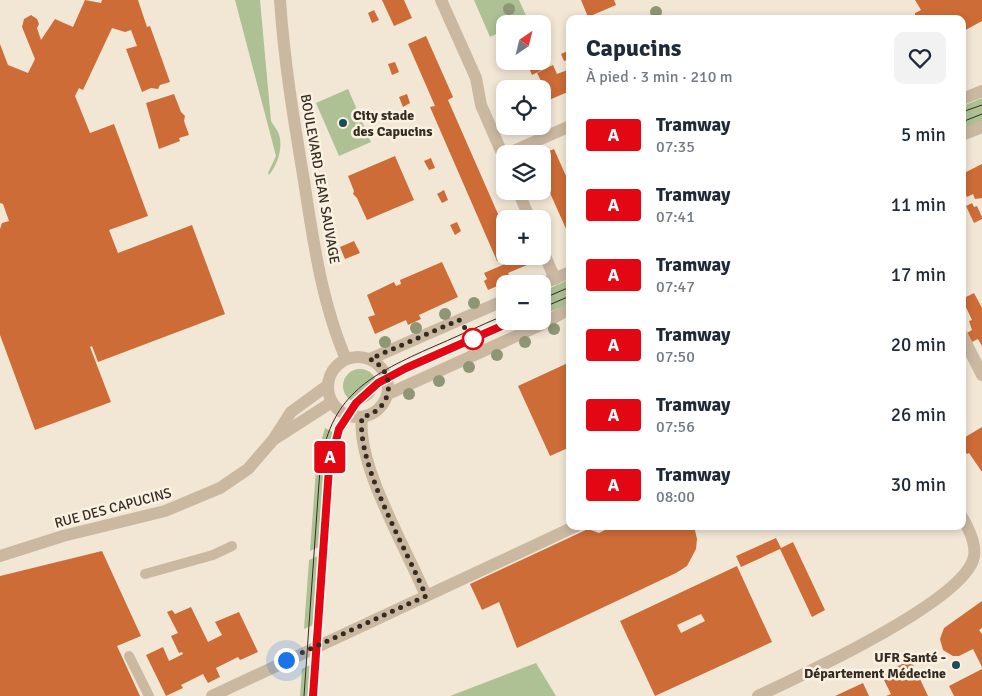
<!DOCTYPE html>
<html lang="fr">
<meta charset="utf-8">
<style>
:root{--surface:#fff;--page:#f2f2f3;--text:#1f2937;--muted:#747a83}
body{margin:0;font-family:Signika,sans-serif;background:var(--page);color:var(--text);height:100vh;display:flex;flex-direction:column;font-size:19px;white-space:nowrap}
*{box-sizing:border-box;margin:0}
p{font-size:16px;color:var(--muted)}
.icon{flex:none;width:28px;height:28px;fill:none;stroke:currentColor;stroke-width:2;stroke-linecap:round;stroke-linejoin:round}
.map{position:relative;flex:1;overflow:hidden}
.panel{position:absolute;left:566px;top:15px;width:400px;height:515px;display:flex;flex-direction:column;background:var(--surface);border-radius:10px;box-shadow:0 2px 8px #0003}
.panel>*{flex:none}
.badge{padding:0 10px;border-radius:4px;font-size:18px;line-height:32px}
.needle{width:32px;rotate:35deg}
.fabs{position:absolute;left:496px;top:15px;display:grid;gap:10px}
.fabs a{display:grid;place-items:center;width:55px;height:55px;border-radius:10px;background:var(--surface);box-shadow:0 2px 8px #0003;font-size:25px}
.you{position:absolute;width:25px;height:25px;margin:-12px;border:4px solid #fff;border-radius:50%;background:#1a73e8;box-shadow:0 0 0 8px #1a73e833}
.map>.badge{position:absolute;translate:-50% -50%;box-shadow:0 0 0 2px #fff}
.round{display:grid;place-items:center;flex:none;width:52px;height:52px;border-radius:10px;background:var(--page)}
.head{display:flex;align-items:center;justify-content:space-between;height:85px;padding:0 20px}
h1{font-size:24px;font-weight:800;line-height:38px}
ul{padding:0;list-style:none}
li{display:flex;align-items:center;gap:15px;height:70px;padding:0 20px}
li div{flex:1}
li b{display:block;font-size:19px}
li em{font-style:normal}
li .badge{min-width:55px;font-weight:700;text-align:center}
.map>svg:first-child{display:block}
</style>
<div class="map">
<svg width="982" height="696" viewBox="0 0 982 696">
<rect width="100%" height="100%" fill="#f2e7d5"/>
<g fill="#adc195">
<path d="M235,0H260L271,121C273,125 276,128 278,132C284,146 278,164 269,175L268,173L276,156Z"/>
<polygon points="474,0 519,0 528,20 520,24 505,24 505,30 490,37"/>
<polygon points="348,89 371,142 339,156 316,103"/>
<polygon points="982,98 982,121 963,129 963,106"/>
<polygon points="570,279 570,303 545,314 543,308 542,292"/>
<circle cx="360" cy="386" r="17"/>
<polygon points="325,428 340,436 333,470 327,543 310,551 317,456"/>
<polygon points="326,552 323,610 324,620 304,629 309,560"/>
<polygon points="320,660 317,696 300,696 302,669"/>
<polygon points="536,663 556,696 450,696"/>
</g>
<g fill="#cd6c37" fill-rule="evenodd">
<polygon points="85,0 101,3 102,0 138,0 147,27 150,26 170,82 160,85 158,89 151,88 142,92 126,49 137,46 131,30 125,32 112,28 83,90 79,88 75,96 90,133 114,124 148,216 109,230 118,253 192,225 225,314 98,362 92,346 90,347 111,402 35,430 0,335 0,229 2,223 9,221 3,204 0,203 0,44 8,65 28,73 35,59 22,27 24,19 31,15 37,19 39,24 37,28 41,40 55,19 73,27"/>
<polygon points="382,0 404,0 412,18 394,26"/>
<polygon points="581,0 614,0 616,5 588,17"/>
<polygon points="915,0 982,0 982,21 962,32 962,19 915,19 915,13 921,10"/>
<polygon points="374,10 379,20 372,23 368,13"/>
<polygon points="426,36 453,97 448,100 505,230 505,258 497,261 430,107 435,106 408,44"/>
<polygon points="570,50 570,59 564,61 561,54"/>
<polygon points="395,62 399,72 392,75 388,64"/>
<polygon points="539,64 542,70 532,75 529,68"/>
<polygon points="553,65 557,74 570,69 570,91 542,103 542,89 524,89 541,81 537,73"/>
<polygon points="174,94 181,112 185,116 184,121 189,135 179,138 180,141 159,149 146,103"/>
<polygon points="407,94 410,103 403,107 399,97"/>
<polygon points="419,126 423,135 416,138 412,129"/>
<polygon points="554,149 570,185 570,229 567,231 542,175 542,154"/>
<polygon points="395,156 414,200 367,220 357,198 353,194 354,191 348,176"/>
<polygon points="431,158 435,168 429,170 424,161"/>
<polygon points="982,164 982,198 975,199 973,194 967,197 962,188 962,174"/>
<polygon points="444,190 448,200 442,203 437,194"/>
<polygon points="972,203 974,207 977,206 982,217 982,219 974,223 966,206"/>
<polygon points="457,222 461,231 455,235 450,225"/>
<polygon points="354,241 360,253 345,259 340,247"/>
<polygon points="523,256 527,265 508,273 511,280 488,290 484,281 487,279 484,273"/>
<polygon points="442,262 458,297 419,315 421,319 408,325 406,320 375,334 368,317 375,315 367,295 394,282 396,286 401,284 400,280"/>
<polygon points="974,293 982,308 982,346 978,339 972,342 967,333 972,330 969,321 972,320 962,299"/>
<polygon points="570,362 570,447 550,456 518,386"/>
<polygon points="982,427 982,472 969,453 967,454 962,450 962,439"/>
<polygon points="613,526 694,526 697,539 696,549 687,566 676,573 517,648 499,602 482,610 470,584 588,529 599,533"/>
<polygon points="776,538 781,548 793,542 825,610 812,617 780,549 741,567 736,556"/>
<polygon points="102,551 141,636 117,646 140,696 0,696 0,576"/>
<path d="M737,566L772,642L655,696L620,621ZM701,614L705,621L681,633L677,625Z"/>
<polygon points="982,601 982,628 979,630 982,634 982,667 973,649 959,656 953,656 943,650 940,639 944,628"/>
<polygon points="191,607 208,642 222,635 215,622 239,612 258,652 240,660 238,657 216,668 220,677 208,683 203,674 181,685 183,688 166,696 146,655 163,647 169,661 183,654 182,652 179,653 171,636 178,633 167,612 172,610 175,614"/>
<polygon points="911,660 928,696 886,696 891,694 881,674"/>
<polygon points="982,669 982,696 954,696 949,686"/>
<polygon points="863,683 869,696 835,696"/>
</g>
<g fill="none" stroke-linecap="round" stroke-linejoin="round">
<g stroke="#cab8a1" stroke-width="10">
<polyline points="145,574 213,555 232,546"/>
<polyline points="129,656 149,696"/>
</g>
<g stroke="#cab8a1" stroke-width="12">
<path d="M280,0C284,61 294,121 304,181C313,240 322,304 346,359"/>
<polyline points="441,0 476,78 481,105 505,160"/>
<polyline points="962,99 982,91"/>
<polyline points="962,135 982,127"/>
<polyline points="507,154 570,126"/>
<polyline points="518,191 530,219"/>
<polyline points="542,249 555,279"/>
<polyline points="542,284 570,272"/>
<polyline points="962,335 982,375"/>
<circle cx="358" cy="387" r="30"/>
<polyline points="370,359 505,300"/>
<polyline points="388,394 545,323 570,308"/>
<path d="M362,417C356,465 407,549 426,596"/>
<polyline points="273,440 332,402"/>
<polyline points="0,556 63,536 165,511 220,488 248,469 273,440 291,412 328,385"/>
<polyline points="212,696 576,526"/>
<path d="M758,696C802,675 958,604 973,560C978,547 969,529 962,517"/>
</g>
<g stroke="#342b24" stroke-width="1">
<polyline points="962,112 982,105"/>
<polyline points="962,122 982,114"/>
<polyline points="542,299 570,287"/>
<polyline points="542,308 570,296"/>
<path d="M304,696L320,469C329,397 368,376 428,349C454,338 479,326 505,315"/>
<polyline points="313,696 329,468 339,429 356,403 378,383 406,369 513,321"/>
</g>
</g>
<g fill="#8f9675">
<circle cx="509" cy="9" r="6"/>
<circle cx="656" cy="12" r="6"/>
<circle cx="474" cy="303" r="6"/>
<circle cx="445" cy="314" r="6"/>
<circle cx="416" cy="328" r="6"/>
<circle cx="554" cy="329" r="6"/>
<circle cx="385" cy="342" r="6"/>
<circle cx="525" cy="342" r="6"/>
<circle cx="497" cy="355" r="6"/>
<circle cx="469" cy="367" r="6"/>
<circle cx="439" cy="381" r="6"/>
<circle cx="409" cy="394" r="6"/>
</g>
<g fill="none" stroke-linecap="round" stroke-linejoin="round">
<defs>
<polyline id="line" points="313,696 329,468 339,429 356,403 378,383 406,368 513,321"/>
</defs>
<use href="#line" stroke="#fff" stroke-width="11"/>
<use href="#line" stroke="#e30613" stroke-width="8"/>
<path stroke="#342b24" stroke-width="5" stroke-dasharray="0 9" d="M286,660L426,596C407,550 356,465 362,417C392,411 399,373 370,359L459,320L473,339"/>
</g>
<g fill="#184c57" stroke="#faf1e1" stroke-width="2">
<circle cx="343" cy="123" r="5"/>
<circle cx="956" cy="665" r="5"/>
</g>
<circle fill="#fff" stroke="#e30613" stroke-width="2.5" cx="473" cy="339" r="10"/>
<g text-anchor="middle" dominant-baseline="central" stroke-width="5" stroke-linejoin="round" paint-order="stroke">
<g font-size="14" font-weight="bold" fill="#342b24" stroke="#faf1e1" text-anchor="start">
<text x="353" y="115">City stade<tspan x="353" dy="16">des Capucins</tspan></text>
<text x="946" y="657" text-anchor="end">UFR Santé -<tspan x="946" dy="16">Département Médecine</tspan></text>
</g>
<g font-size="14" fill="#342b24" stroke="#faf1e1">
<text transform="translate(320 179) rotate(80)">BOULEVARD JEAN SAUVAGE</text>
<text transform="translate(113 508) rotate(-15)">RUE DES CAPUCINS</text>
</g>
</g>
</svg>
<div class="fabs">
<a><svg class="needle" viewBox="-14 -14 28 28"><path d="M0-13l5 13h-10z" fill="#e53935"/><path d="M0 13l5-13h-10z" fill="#747a83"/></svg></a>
<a><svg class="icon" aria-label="locate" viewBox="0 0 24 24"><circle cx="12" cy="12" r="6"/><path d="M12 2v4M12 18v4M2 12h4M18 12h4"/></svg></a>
<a><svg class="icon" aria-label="layers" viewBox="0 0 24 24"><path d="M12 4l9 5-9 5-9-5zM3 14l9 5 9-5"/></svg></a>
<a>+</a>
<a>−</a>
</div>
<div class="you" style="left:286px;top:660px"></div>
<b class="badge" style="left:330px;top:457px;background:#e30613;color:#fff">A</b>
<section class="panel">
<div class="head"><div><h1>Capucins</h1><p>À pied · 3 min · 210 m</p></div><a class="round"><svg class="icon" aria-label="heart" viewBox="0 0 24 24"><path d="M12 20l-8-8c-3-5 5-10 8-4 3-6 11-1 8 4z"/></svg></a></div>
<ul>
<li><span class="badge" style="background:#e30613;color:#fff">A</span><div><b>Tramway</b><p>07:35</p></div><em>5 min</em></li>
<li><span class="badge" style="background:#e30613;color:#fff">A</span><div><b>Tramway</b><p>07:41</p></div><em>11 min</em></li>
<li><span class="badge" style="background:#e30613;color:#fff">A</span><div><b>Tramway</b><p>07:47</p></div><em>17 min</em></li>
<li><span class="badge" style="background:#e30613;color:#fff">A</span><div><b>Tramway</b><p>07:50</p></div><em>20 min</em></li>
<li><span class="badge" style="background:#e30613;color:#fff">A</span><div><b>Tramway</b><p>07:56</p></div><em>26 min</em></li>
<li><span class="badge" style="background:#e30613;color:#fff">A</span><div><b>Tramway</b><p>08:00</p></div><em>30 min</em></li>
</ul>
</section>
</div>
